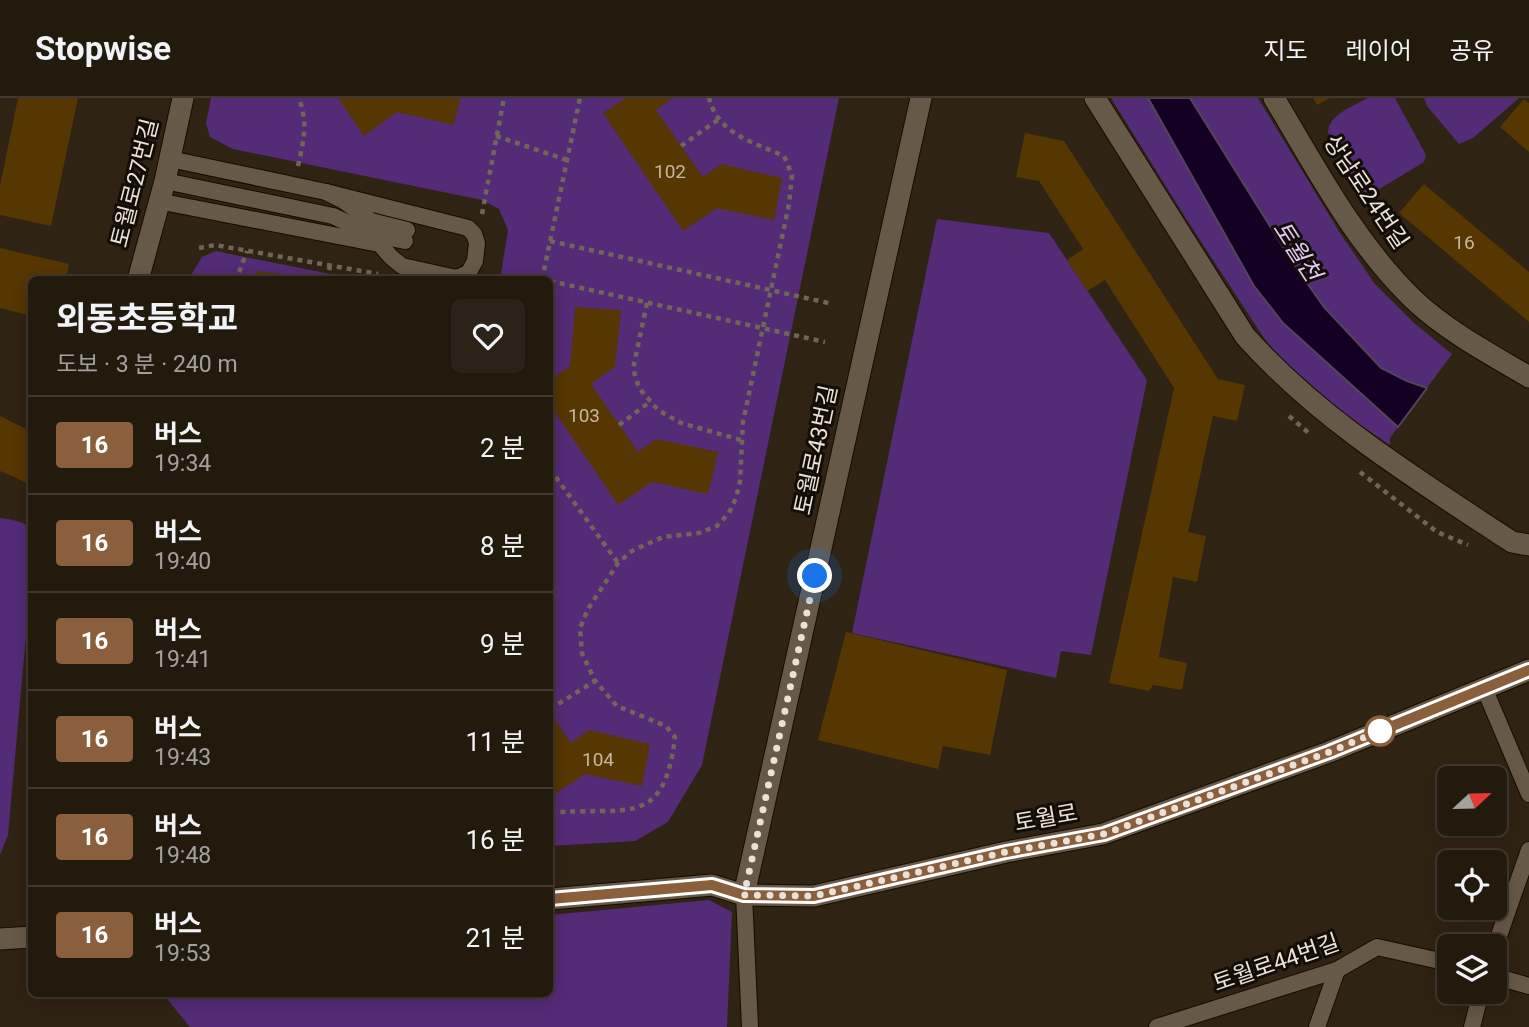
<!DOCTYPE html>
<html lang="ko">
<meta charset="utf-8">
<style>
:root{--surface:#231a0e;--page:#2b2317;--text:#f1f3f6;--muted:#a3a19e;--line:#40382e}
body{margin:0;font-family:Roboto,"Noto Sans KR",sans-serif;background:var(--page);color:var(--text);height:100vh;display:flex;flex-direction:column;font-size:26px;white-space:nowrap}
*{box-sizing:border-box;margin:0}
p{font-size:23px;color:var(--muted)}
.icon{flex:none;width:38px;height:38px;fill:none;stroke:currentColor;stroke-width:2;stroke-linecap:round;stroke-linejoin:round}
.map{position:relative;flex:1;overflow:hidden}
.details{position:absolute;left:28px;top:178px;width:525px;height:721px;display:flex;flex-direction:column;background:var(--surface);border-radius:10px;box-shadow:0 4px 18px #0003,0 0 0 2px var(--line)}
.details>*{flex:none}
.badge{padding:0 14px;border-radius:5px;font-size:24px;line-height:46px}
.needle{width:46px;rotate:68deg}
.buttons{position:absolute;left:1437px;top:668px;display:grid;gap:14px}
.buttons a{display:grid;place-items:center;width:70px;height:70px;border-radius:10px;background:var(--surface);box-shadow:0 4px 18px #0003,0 0 0 2px var(--line);font-size:35px}
.you{position:absolute;width:35px;height:35px;margin:-18px;border:5px solid #fff;border-radius:50%;background:#1a73e8;box-shadow:0 0 0 10px #1a73e833}
.map>.badge{position:absolute;translate:-50% -50%;box-shadow:0 0 0 4px #fff}
.round{display:grid;place-items:center;flex:none;width:74px;height:74px;border-radius:10px;background:var(--page)}
.overview{display:flex;align-items:center;justify-content:space-between;height:119px;padding:0 28px}
h1{font-size:33px;font-weight:700;line-height:52px}
ul{padding:0;list-style:none}
li{display:flex;align-items:center;gap:21px;height:98px;padding:0 28px;border-top:2px solid var(--line)}
li div{flex:1}
li b{display:block;font-size:26px}
li em{font-style:normal}
li .badge{min-width:77px;font-weight:700;text-align:center}
header{display:flex;align-items:center;gap:42px;box-sizing:border-box;height:98px;padding:0 35px;background:var(--surface);border-bottom:2px solid var(--line)}
header strong{font-size:33px}
nav{display:flex;gap:38px;margin-inline-start:auto;font-size:24px}
.map>svg:first-child{display:block}
</style>
<header>
<strong>Stopwise</strong>
<nav><a>지도</a><a>레이어</a><a>공유</a></nav>
</header>
<div class="map">
<svg width="1529" height="929" viewBox="0 0 1529 929">
<rect width="100%" height="100%" fill="#2f2313"/>
<g fill="#542b76">
<polygon points="211,0 839,0 702,667 668,724 635,743 550,748 550,182 500,182 508,132 499,111 482,102 233,51 210,39 206,25"/>
<polygon points="1111,0 1258,0 1340,135 1375,186 1414,225 1452,256 1390,340 1390,347 1326,304 1292,275 1264,240 1185,119"/>
<path d="M1368,0H1395L1426,57L1424,64L1371,96L1364,94L1357,87L1328,34C1329,16 1354,8 1368,0Z"/>
<polygon points="1424,0 1519,0 1473,40 1459,46 1427,8"/>
<polygon points="937,121 1049,135 1147,282 1091,557 1061,553 1056,580 852,535"/>
<polygon points="216,153 230,156 361,182 188,182 202,159"/>
<path d="M0,420C12,422 25,422 32,434V471L8,737L0,757Z"/>
<polygon points="709,802 732,814 727,929 190,929 167,901 168,896 550,896 550,817"/>
</g>
<polygon fill="#130023" stroke="#544459" stroke-width="2" points="1148,0 1190,0 1293,165 1324,209 1381,270 1407,283 1427,290 1398,329 1283,225 1254,188"/>
<g fill="#563601">
<polygon points="18,0 78,0 51,128 0,117 0,88"/>
<polygon points="338,0 460,0 454,27 397,14 364,38"/>
<polygon points="626,0 673,0 656,12 703,79 721,66 782,80 774,122 717,110 683,133 603,15"/>
<polygon points="1313,0 1330,0 1317,7"/>
<polygon points="1524,1 1529,5 1529,54 1500,29"/>
<polygon points="1025,35 1064,43 1218,281 1245,287 1237,323 1213,318 1188,434 1206,438 1197,484 1173,479 1159,559 1187,565 1182,592 1153,587 1149,593 1109,585 1174,290 1105,182 1087,193 1067,162 1083,151 1039,83 1016,79"/>
<polygon points="1424,86 1529,174 1529,224 1399,115"/>
<polygon points="0,150 69,166 66,182 32,182 32,218 0,210"/>
<polygon points="256,173 301,178 300,182 255,182"/>
<polygon points="575,209 621,212 615,269 591,286 638,354 656,341 718,354 708,396 652,384 618,407 550,307 550,282 570,268"/>
<polygon points="0,318 32,334 32,387 0,373"/>
<polygon points="550,504 553,504 551,527 550,527"/>
<polygon points="846,534 1007,572 990,657 943,648 938,671 818,642"/>
<polygon points="550,615 571,645 589,632 650,646 642,688 585,676 551,699"/>
</g>
<g fill="none" stroke-linecap="round" stroke-linejoin="round">
<defs>
<g id="lane">
<polyline points="170,61 326,94 344,103 371,123 407,132"/>
<polyline points="165,83 333,118 371,136 391,159 402,168 452,179 458,180 469,174 475,163 477,145 474,136 468,130 326,94"/>
<polyline points="158,103 379,146"/>
<polyline points="371,136 405,143"/>
<polyline points="1485,592 1529,696"/>
<polyline points="744,797 750,929"/>
<polyline points="1494,852 1529,752"/>
<polyline points="1494,878 1529,888"/>
<polyline points="1157,929 1337,872 1377,849 1449,865"/>
<polyline points="1317,929 1337,872"/>
<polyline points="1472,929 1481,894"/>
</g>
<g id="street">
<path d="M1095,0L1245,238C1321,323 1418,382 1512,444L1529,447"/>
<path d="M1274,0C1316,70 1354,144 1414,202C1447,233 1490,256 1529,279"/>
<polyline points="744,797 921,0"/>
</g>
<g id="secondary">
<polyline points="138,182 165,83 183,0"/>
<polyline points="550,801 712,787 744,797 814,798 1006,754 1103,736 1329,654 1529,572"/>
<polyline points="0,841 32,839"/>
</g>
</defs>
<use href="#lane" stroke="#170c01" stroke-width="18"/>
<use href="#street" stroke="#170c01" stroke-width="23"/>
<use href="#secondary" stroke="#170c01" stroke-width="23"/>
<g stroke="#706658" stroke-width="4.5" stroke-dasharray="5 5" stroke-linecap="butt">
<polyline points="496,38 567,62"/>
<polyline points="681,48 719,21"/>
<path d="M298,68C304,41 308,26 299,0"/>
<polyline points="482,116 504,0"/>
<polyline points="550,143 833,206"/>
<polyline points="199,150 215,147 378,176"/>
<polyline points="233,182 240,172 247,153"/>
<polyline points="327,182 330,168"/>
<polyline points="542,182 580,0"/>
<polyline points="550,183 825,244"/>
<polyline points="647,205 633,271 639,290 658,312 681,325 741,342"/>
<polyline points="1289,318 1311,337"/>
<polyline points="619,327 651,303"/>
<polyline points="550,371 618,465"/>
<polyline points="1360,374 1437,434 1468,447"/>
<polyline points="550,611 595,583"/>
<path d="M550,715C623,707 664,734 675,639L666,628L617,608L595,583L582,555L580,530L588,511L618,465L632,453L663,439L699,435L717,428L729,415L736,400L740,383L743,324L789,106L792,77L784,58C753,44 718,36 709,0"/>
</g>
<use href="#lane" stroke="#675948" stroke-width="16"/>
<use href="#street" stroke="#675948" stroke-width="21"/>
<use href="#secondary" stroke="#675948" stroke-width="21"/>
</g>
<g fill="none" stroke-linecap="round" stroke-linejoin="round">
<defs>
<polyline id="line" points="550,801 712,787 744,797 814,798 1006,754 1104,736 1329,654 1529,572"/>
</defs>
<use href="#line" stroke="#fff" stroke-width="16"/>
<use href="#line" stroke="#8b5e3c" stroke-width="10"/>
<polyline stroke="#eae2d8" stroke-width="7" stroke-dasharray="0 12.6" points="815,478 744,797 814,798 1006,754 1104,736 1329,654 1380,633"/>
</g>
<circle fill="#fff" stroke="#8b5e3c" stroke-width="3.5" cx="1380" cy="633" r="14"/>
<g text-anchor="middle" dominant-baseline="central" stroke-width="6" stroke-linejoin="round" paint-order="stroke">
<g font-size="19" fill="#c5b7a2">
<text x="670" y="73">102</text>
<text x="1464" y="144">16</text>
<text x="584" y="317">103</text>
<text x="598" y="661">104</text>
</g>
<g font-size="23" fill="#eae2d8" stroke="#130d07">
<text transform="translate(135 85) rotate(-76)">토월로27번길</text>
<text transform="translate(1366 94) rotate(56)">상남로24번길</text>
<text transform="translate(816 352) rotate(-78)">토월로43번길</text>
<text transform="translate(1046 720) rotate(-10)">토월로</text>
<text transform="translate(1276 865) rotate(-19)">토월로44번길</text>
</g>
<g font-size="24" font-style="italic" fill="#e0cbf6" stroke="#130d07">
<text transform="translate(1297 153) rotate(57)">토월천</text>
</g>
</g>
</svg>
<div class="buttons">
<a><svg class="needle" viewBox="-14 -14 28 28"><path d="M0-13l5 13h-10z" fill="#e53935"/><path d="M0 13l5-13h-10z" fill="#a3a19e"/></svg></a>
<a><svg class="icon" aria-label="locate" viewBox="0 0 24 24"><circle cx="12" cy="12" r="6"/><path d="M12 2v4M12 18v4M2 12h4M18 12h4"/></svg></a>
<a><svg class="icon" aria-label="layers" viewBox="0 0 24 24"><path d="M12 4l9 5-9 5-9-5zM3 14l9 5 9-5"/></svg></a>
</div>
<div class="you" style="left:815px;top:478px"></div>
<section class="details">
<div class="overview"><div><h1>외동초등학교</h1><p>도보 · 3 분 · 240 m</p></div><a class="round"><svg class="icon" aria-label="heart" viewBox="0 0 24 24"><path d="M12 20l-8-8c-3-5 5-10 8-4 3-6 11-1 8 4z"/></svg></a></div>
<ul>
<li><span class="badge" style="background:#8b5e3c;color:#fff">16</span><div><b>버스</b><p>19:34</p></div><em>2 분</em></li>
<li><span class="badge" style="background:#8b5e3c;color:#fff">16</span><div><b>버스</b><p>19:40</p></div><em>8 분</em></li>
<li><span class="badge" style="background:#8b5e3c;color:#fff">16</span><div><b>버스</b><p>19:41</p></div><em>9 분</em></li>
<li><span class="badge" style="background:#8b5e3c;color:#fff">16</span><div><b>버스</b><p>19:43</p></div><em>11 분</em></li>
<li><span class="badge" style="background:#8b5e3c;color:#fff">16</span><div><b>버스</b><p>19:48</p></div><em>16 분</em></li>
<li><span class="badge" style="background:#8b5e3c;color:#fff">16</span><div><b>버스</b><p>19:53</p></div><em>21 분</em></li>
</ul>
</section>
</div>
